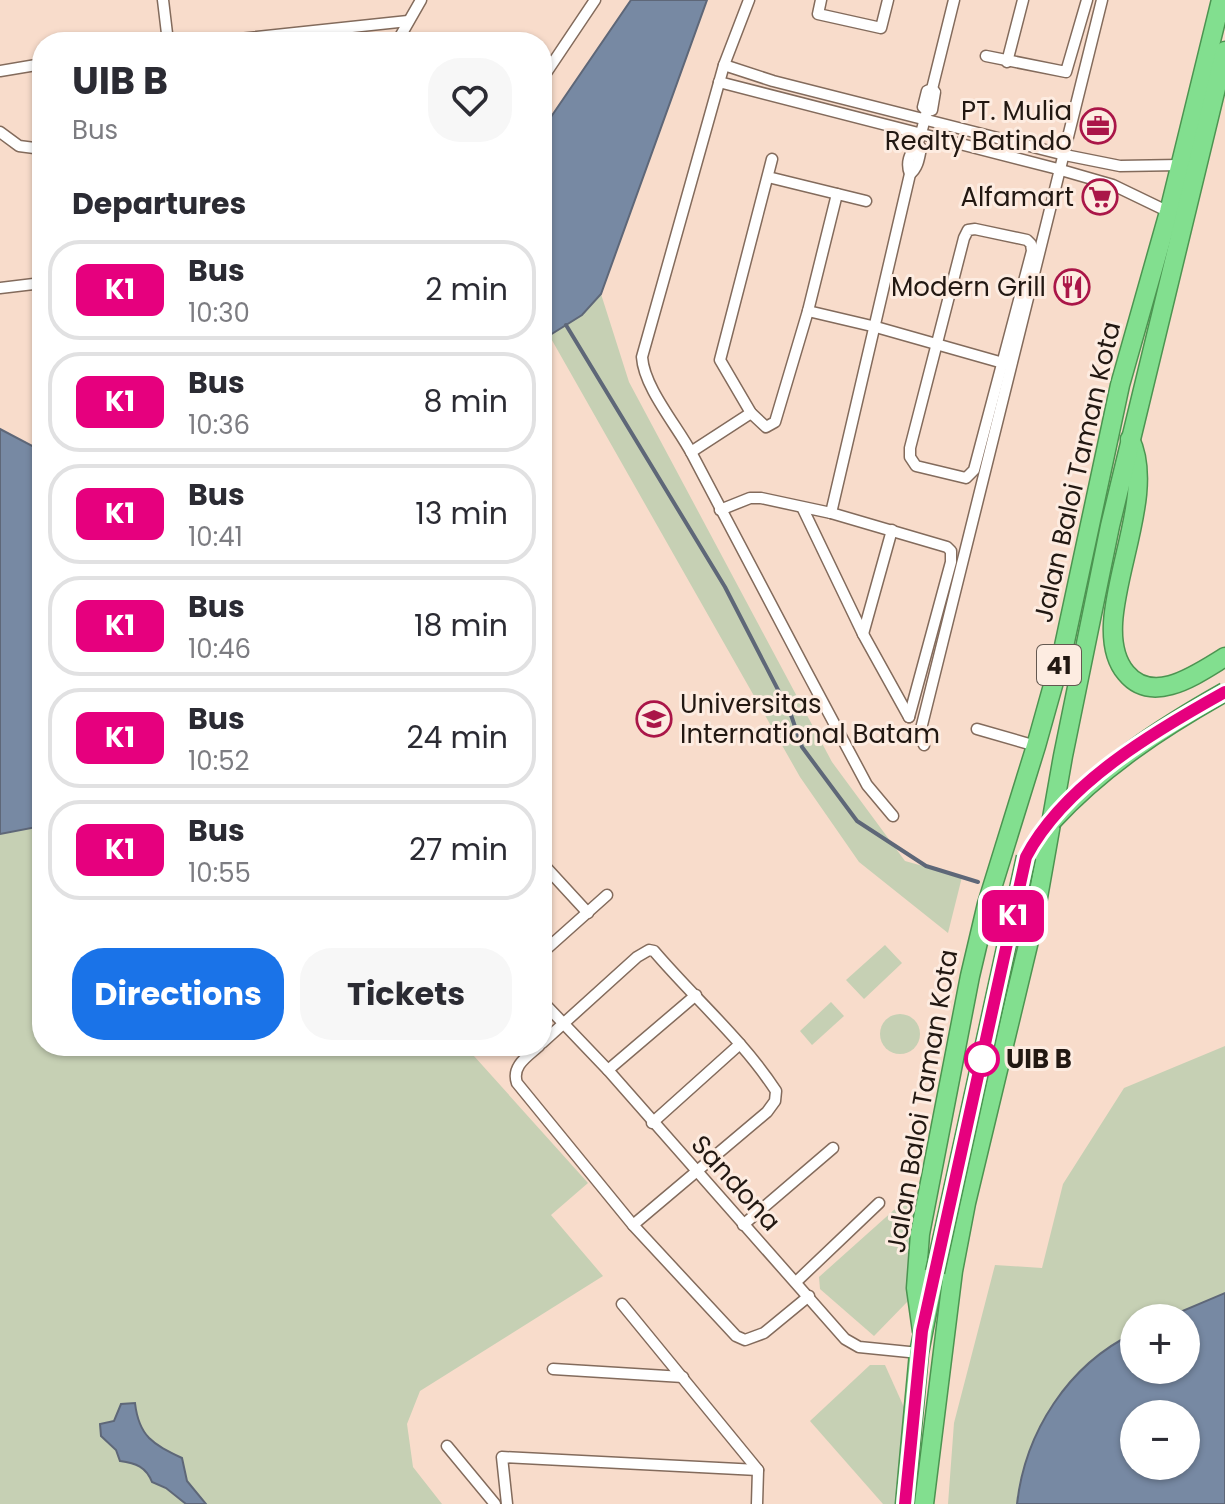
<!DOCTYPE html>
<meta charset="utf-8">
<style>
:root{--surface:#fff;--page:#f7f7f7;--text:#2b2b33;--muted:#7c7c81;--line:#e1e1e2;--accent:#1a73e8}
body{margin:0;font-family:Poppins,sans-serif;background:var(--page);color:var(--text);height:100vh;display:flex;flex-direction:column;font-size:30px;white-space:nowrap}
*{box-sizing:border-box;margin:0}
p{font-size:26px;color:var(--muted)}
.icon{flex:none;width:44px;height:44px;fill:none;stroke:currentColor;stroke-width:2;stroke-linecap:round;stroke-linejoin:round}
.map{position:relative;flex:1;overflow:hidden}
.details{position:absolute;left:32px;top:32px;width:520px;height:1024px;display:flex;flex-direction:column;background:var(--surface);border-radius:32px;box-shadow:0 2px 6px #0004}
.details>*{flex:none}
.badge{padding:0 16px;border-radius:12px;font-size:28px;line-height:52px}
.tools{position:absolute;left:1120px;top:1304px;display:grid;gap:16px}
.tools a{display:grid;place-items:center;width:80px;height:80px;border-radius:50%;background:var(--surface);box-shadow:0 2px 6px #0004;font-size:40px}
.map>.badge{position:absolute;translate:-50% -50%;box-shadow:0 0 0 4px #fff}
h2{padding:0 40px;font-size:30px;line-height:72px}
.round{display:grid;place-items:center;flex:none;width:84px;height:84px;border-radius:32px;background:var(--page)}
.head{display:flex;align-items:center;justify-content:space-between;height:136px;padding:0 40px}
h1{font-size:38px;font-weight:700;line-height:60px}
.cta{display:flex;gap:16px;margin-top:auto;padding:16px 40px}
.cta a{flex:1;height:92px;border-radius:32px;background:var(--accent);color:#fff;font-size:32px;font-weight:700;line-height:92px;text-align:center}
.cta a+a{background:var(--page);color:var(--text)}
ul{padding:0;list-style:none}
li{display:flex;align-items:center;gap:24px;height:100px;margin:0 16px 12px;padding:0 24px;border:4px solid var(--line);border-radius:32px}
li div{flex:1}
li b{display:block;font-size:30px}
li em{font-style:normal}
li .badge{min-width:88px;font-weight:700;text-align:center}
.map>svg:first-child{display:block}
</style>
<div class="map">
<svg width="1225" height="1504" viewBox="0 0 1225 1504">
<rect width="100%" height="100%" fill="#f8dccb"/>
<g fill="#c6d0b4">
<polygon points="601,294 629,382 832,762 905,861 962,877 948,933 859,862 800,777 549,335 582,315"/>
<polygon points="42,826 42,1046 465,1046 588,1183 551,1215 603,1276 420,1391 407,1424 413,1467 442,1504 0,1504 0,834"/>
<polygon points="885,945 902,963 864,999 846,980"/>
<polygon points="831,1002 844,1016 812,1045 800,1031"/>
<circle cx="900" cy="1034" r="20"/>
<path d="M1225,1046V1293L1166,1318H1134V1333C1068,1365 1025,1432 1017,1504H948L954,1423L995,1265L1042,1268L1063,1184L1124,1088Z"/>
<polygon points="904,1201 918,1218 909,1300 874,1336 820,1289 819,1277"/>
<polygon points="870,1365 885,1365 907,1414 900,1504 883,1504 810,1421"/>
</g>
<g fill="#7789a3" stroke="#5e6778" stroke-width="2" fill-rule="evenodd">
<polygon points="631,0 707,0 601,294 582,315 542,340 542,130"/>
<polygon points="0,429 42,451 42,826 0,834"/>
<path d="M1225,1293V1504H1017C1025,1432 1068,1365 1134,1333V1370H1186V1318H1166ZM1186,1414V1466H1134V1414Z"/>
<path d="M135,1403C139,1437 153,1444 182,1458L187,1481L206,1504H186L166,1488L152,1482C146,1467 136,1463 120,1461L116,1450L101,1436L100,1424L114,1421L121,1404Z"/>
</g>
<g fill="none" stroke-linecap="round" stroke-linejoin="round">
<polyline stroke="#5e6778" stroke-width="4" points="566,325 725,587 791,715 802,747 857,821 926,866 978,882"/>
<defs>
<g id="minor">
<polyline points="163,0 168,42"/>
<path d="M749,0L724,65L642,357C644,388 678,427 692,454C750,565 808,675 867,785L893,816"/>
<polyline points="821,0 818,14 881,28 888,0"/>
<polyline points="239,39 408,21"/>
<polyline points="397,42 421,0"/>
<polyline points="986,56 1066,72 1087,0"/>
<polyline points="1007,62 1023,0"/>
<polyline points="724,65 773,81 1065,155 1120,166 1180,165"/>
<polyline points="0,71 42,64"/>
<polyline points="542,79 595,0"/>
<polyline points="719,82 1054,168 1113,185 1169,212"/>
<polyline points="927,111 932,110 935,92 932,89"/>
<polyline points="0,132 19,146 42,149"/>
<polyline points="772,159 720,360 751,413 766,427 775,422 808,311 837,194"/>
<path d="M910,174C918,168 919,158 921,148L917,143"/>
<polyline points="768,177 866,201"/>
<polygon points="975,229 1027,240 1031,244 1032,251 974,470 966,478 916,466 910,457 910,448 964,238 968,230"/>
<polyline points="0,288 42,283"/>
<polyline points="808,311 876,327 1003,363"/>
<polyline points="691,452 751,413"/>
<polyline points="803,509 863,634 909,717"/>
<polyline points="720,510 750,498 761,498 831,513 947,547 951,551 951,562 909,717"/>
<path d="M831,513L910,174C905,161 911,153 917,143C922,134 924,120 927,111L923,107L927,91L932,89L954,0"/>
<polyline points="863,634 892,530"/>
<polyline points="977,729 1036,746"/>
<polyline points="924,745 920,733 1102,0"/>
<polyline points="542,863 588,913"/>
<polyline points="542,953 607,895"/>
<polyline points="542,1001 608,1070 845,1339 859,1347 919,1353"/>
<path d="M542,1043L637,957L649,950L654,951C694,998 742,1039 776,1091L775,1101L767,1112L633,1225"/>
<path d="M539,1046C528,1056 511,1066 517,1083L633,1225L736,1336L745,1340L764,1333L809,1296"/>
<polyline points="608,1070 696,995"/>
<polyline points="652,1123 740,1044"/>
<polyline points="743,1225 833,1148"/>
<polyline points="796,1282 879,1203"/>
<polyline points="622,1304 758,1470 757,1504"/>
<polyline points="553,1369 683,1377"/>
<polyline points="447,1446 495,1504"/>
<polyline points="507,1504 502,1457 758,1470"/>
</g>
<g id="trunk">
<path d="M1130,439C1162,505 1083,622 1126,673C1153,706 1197,674 1225,657"/>
<polyline points="922,1331 916,1288 920,1234 970,976 987,904 1036,746 1064,646 1120,385 1169,212 1221,0"/>
<polyline points="905,1504 919,1353 935,1272"/>
<polyline points="924,1504 953,1271 966,1203 1034,920 1063,756 1110,526 1225,51"/>
</g>
</defs>
<use href="#minor" stroke="#836b5c" stroke-width="13"/>
<use href="#trunk" stroke="#4c9451" stroke-width="21"/>
<use href="#minor" stroke="#fff" stroke-width="10"/>
<use href="#trunk" stroke="#82df8f" stroke-width="18"/>
<defs>
<g id="trunk-bridge">
<path d="M1052,821C1102,767 1161,728 1225,692"/>
<polyline points="935,1272 1026,857"/>
</g>
</defs>
<use href="#trunk-bridge" stroke="#4c9451" stroke-width="21" stroke-linecap="butt"/>
<use href="#trunk-bridge" stroke="#82df8f" stroke-width="18"/>
</g>
<g fill="none" stroke-linecap="round" stroke-linejoin="round">
<defs>
<path id="line" d="M905,1504L922,1331L1026,857C1064,784 1155,731 1225,692"/>
</defs>
<use href="#line" stroke="#fff" stroke-width="18"/>
<use href="#line" stroke="#e6007e" stroke-width="12"/>
</g>
<defs>
<symbol id="office-ring" viewBox="-11 -11 22 22"><circle r="9.5" fill="#fdece1" stroke="#aa1648" stroke-width="1.5"/><path d="M-6-3h4V-5.5h4V-3h4V5H-6ZM-1-4.5V-3h2v-1.5ZM-6 0V1H6V0Z" fill="#aa1648"/></symbol>
<symbol id="supermarket-ring" viewBox="-11 -11 22 22"><circle r="9.5" fill="#fdece1" stroke="#aa1648" stroke-width="1.5"/><path d="M-6-5.5h2.5l.6 2H6L4.5 2H-2.5L-4.4-4H-6ZM-1.5 3.2a1.3 1.3 0 1 0 .1 0ZM3 3.2a1.3 1.3 0 1 0 .1 0Z" fill="#aa1648"/></symbol>
<symbol id="restaurant-ring" viewBox="-11 -11 22 22"><circle r="9.5" fill="#fdece1" stroke="#aa1648" stroke-width="1.5"/><path d="M-5-6h1v4h1v-4h1v4h1v-4h1v5L-1.5 .5V6h-2V.5L-5-1ZM5-6V6H3V1.5H1.5Q1.5-4 5-6Z" fill="#aa1648"/></symbol>
<symbol id="university-ring" viewBox="-11 -11 22 22"><circle r="9.5" fill="#fdece1" stroke="#aa1648" stroke-width="1.5"/><path d="M0-5L7-2L0 1L-7-2ZM-4 1L0 2.5L4 1V4Q0 6-4 4Z" fill="#aa1648"/></symbol>
</defs>
<g fill-rule="evenodd">
<use href="#office-ring" x="1078" y="106" width="40" height="40"/>
<use href="#supermarket-ring" x="1080" y="177" width="40" height="40"/>
<use href="#restaurant-ring" x="1052" y="267" width="40" height="40"/>
<use href="#university-ring" x="634" y="699" width="40" height="40"/>
</g>
<circle fill="#fff" stroke="#e6007e" stroke-width="4" cx="982" cy="1059" r="16"/>
<g text-anchor="middle" dominant-baseline="central" stroke-width="6" stroke-linejoin="round" paint-order="stroke">
<rect fill="#fdece1" stroke="#645850" stroke-width="2" x="1037" y="645" width="44" height="40" rx="6"/>
<g font-size="24" font-weight="bold" fill="#221812">
<text x="1059" y="665">41</text>
</g>
<g font-size="26" fill="#221812" stroke="#fdece1" text-anchor="end">
<text x="1072" y="111">PT. Mulia<tspan x="1072" dy="30">Realty Batindo</tspan></text>
<text x="1074" y="197">Alfamart</text>
<text x="1046" y="287">Modern Grill</text>
<text x="680" y="704" text-anchor="start">Universitas<tspan x="680" dy="30">International Batam</tspan></text>
</g>
<g font-size="26" fill="#221812" stroke="#fdece1">
<text transform="translate(1077 472) rotate(-77)">Jalan Baloi Taman Kota</text>
<text transform="translate(922 1101) rotate(-80)">Jalan Baloi Taman Kota</text>
<text transform="translate(736 1183) rotate(48)">Sandona</text>
</g>
<g font-size="26" font-weight="bold" fill="#221812" stroke="#fdece1" text-anchor="start">
<text x="1006" y="1059">UIB B</text>
</g>
</g>
</svg>
<div class="tools">
<a>+</a>
<a>−</a>
</div>
<b class="badge" style="left:1013px;top:916px;background:#e6007e;color:#fff">K1</b>
<section class="details">
<div class="head"><div><h1>UIB B</h1><p>Bus</p></div><a class="round"><svg class="icon" aria-label="heart" viewBox="0 0 24 24"><path d="M12 20l-8-8c-3-5 5-10 8-4 3-6 11-1 8 4z"/></svg></a></div>
<h2>Departures</h2>
<ul>
<li><span class="badge" style="background:#e6007e;color:#fff">K1</span><div><b>Bus</b><p>10:30</p></div><em>2 min</em></li>
<li><span class="badge" style="background:#e6007e;color:#fff">K1</span><div><b>Bus</b><p>10:36</p></div><em>8 min</em></li>
<li><span class="badge" style="background:#e6007e;color:#fff">K1</span><div><b>Bus</b><p>10:41</p></div><em>13 min</em></li>
<li><span class="badge" style="background:#e6007e;color:#fff">K1</span><div><b>Bus</b><p>10:46</p></div><em>18 min</em></li>
<li><span class="badge" style="background:#e6007e;color:#fff">K1</span><div><b>Bus</b><p>10:52</p></div><em>24 min</em></li>
<li><span class="badge" style="background:#e6007e;color:#fff">K1</span><div><b>Bus</b><p>10:55</p></div><em>27 min</em></li>
</ul>
<div class="cta"><a>Directions</a><a>Tickets</a></div>
</section>
</div>
